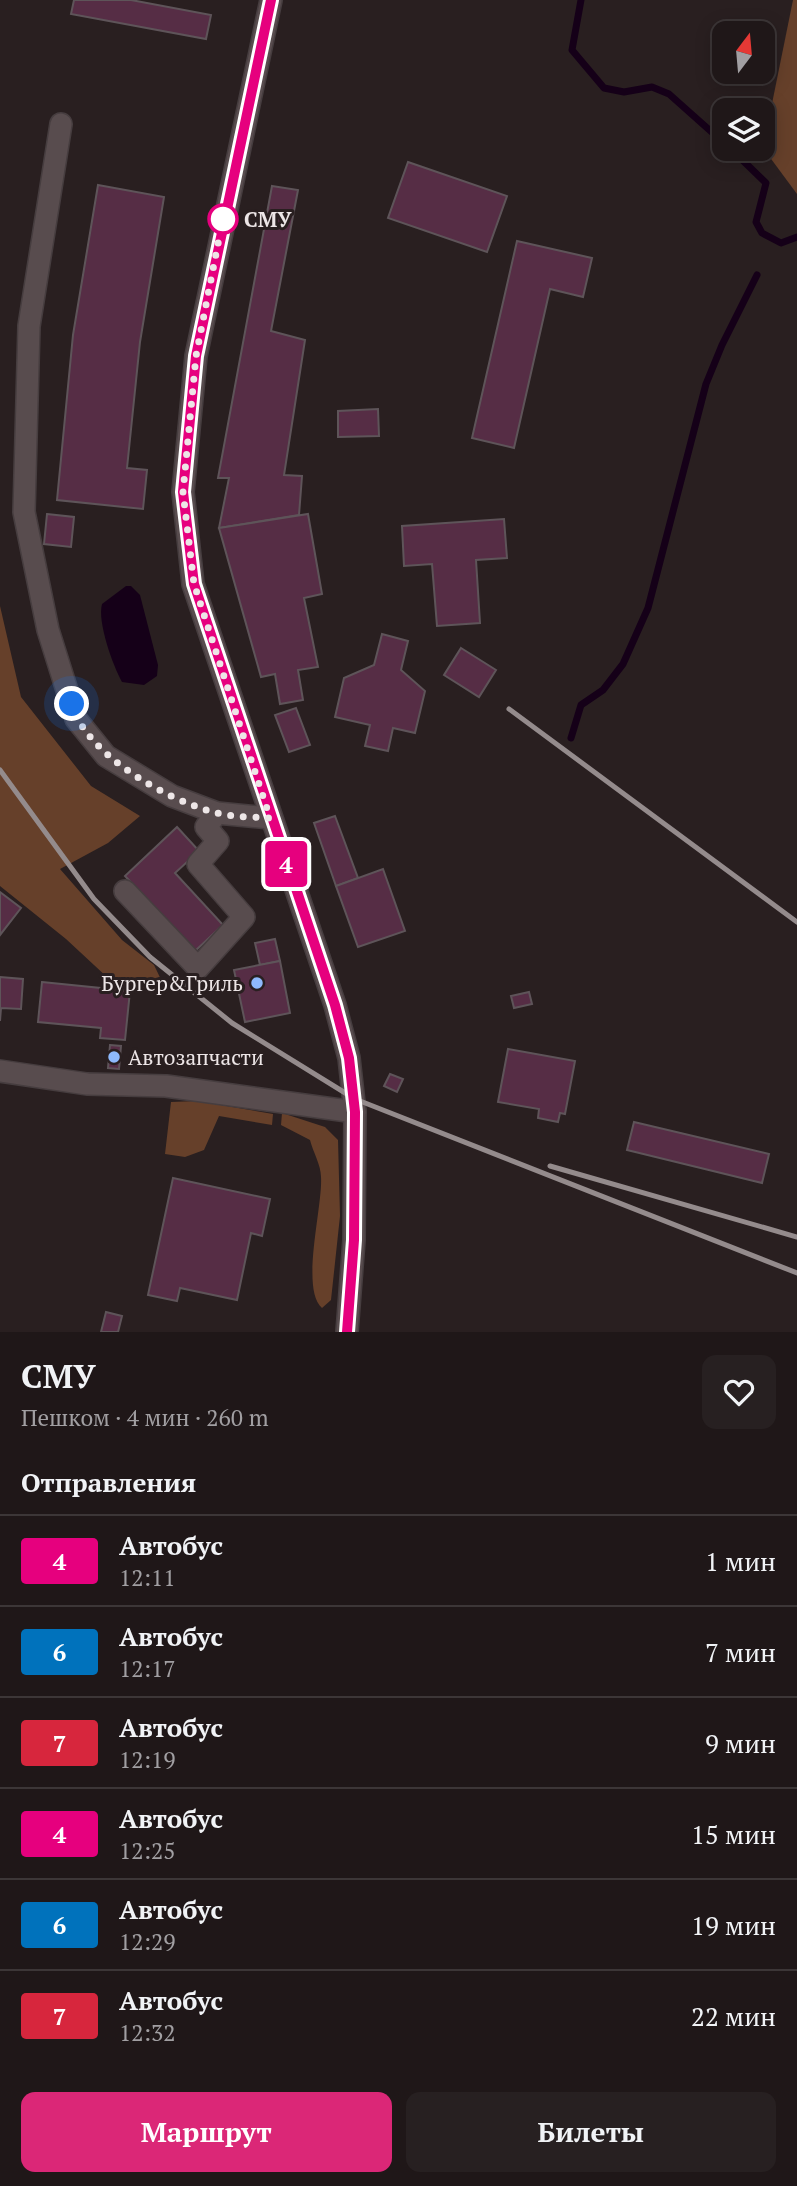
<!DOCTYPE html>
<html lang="ru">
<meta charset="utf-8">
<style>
:root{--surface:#1f1718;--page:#272021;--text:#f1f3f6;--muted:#a19fa2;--line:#3c3637;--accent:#db2777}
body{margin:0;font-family:"PT Serif",serif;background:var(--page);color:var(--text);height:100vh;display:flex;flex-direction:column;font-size:26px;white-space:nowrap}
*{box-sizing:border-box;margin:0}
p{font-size:23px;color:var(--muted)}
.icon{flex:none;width:38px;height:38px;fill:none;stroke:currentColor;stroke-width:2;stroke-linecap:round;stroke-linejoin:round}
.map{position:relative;height:1332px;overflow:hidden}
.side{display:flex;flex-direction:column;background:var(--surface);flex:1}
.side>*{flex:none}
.badge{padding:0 14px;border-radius:5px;font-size:24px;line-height:46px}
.needle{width:46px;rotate:16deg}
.fabs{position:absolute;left:712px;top:21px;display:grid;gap:14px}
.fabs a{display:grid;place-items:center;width:63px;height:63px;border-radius:14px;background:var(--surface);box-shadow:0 4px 18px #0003,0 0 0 2px var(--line);font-size:35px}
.you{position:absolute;width:35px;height:35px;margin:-18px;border:5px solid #fff;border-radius:50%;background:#1a73e8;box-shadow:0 0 0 10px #1a73e833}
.map>.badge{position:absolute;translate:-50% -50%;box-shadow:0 0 0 4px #fff}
h2{padding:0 21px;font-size:26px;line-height:63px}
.round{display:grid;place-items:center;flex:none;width:74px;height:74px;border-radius:14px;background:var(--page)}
.overview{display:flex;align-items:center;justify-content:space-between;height:119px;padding:0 21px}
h1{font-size:33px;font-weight:700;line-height:52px}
.primary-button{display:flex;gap:14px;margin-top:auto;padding:14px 21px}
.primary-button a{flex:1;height:80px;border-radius:14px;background:var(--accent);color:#fff;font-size:28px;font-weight:700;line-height:80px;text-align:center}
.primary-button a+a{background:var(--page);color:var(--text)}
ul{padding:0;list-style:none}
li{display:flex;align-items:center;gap:21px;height:91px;padding:0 21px;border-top:2px solid var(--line)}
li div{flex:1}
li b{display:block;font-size:26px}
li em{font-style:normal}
li .badge{min-width:77px;font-weight:700;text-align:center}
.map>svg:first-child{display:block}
</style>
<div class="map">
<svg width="797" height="1332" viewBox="0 0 797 1332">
<rect width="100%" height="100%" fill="#291f20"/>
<g fill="#66402a">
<polygon points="793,0 797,0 797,194 763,148"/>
<polygon points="0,606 21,697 91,786 140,816 108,843 60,869 122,940 154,965 167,992 137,988 108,978 66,939 0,886"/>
<polygon points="197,1101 273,1114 272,1125 219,1116 204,1150 185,1157 165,1154 171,1102"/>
<path d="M282,1113L325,1127L338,1140L340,1216L331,1300L322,1308C300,1289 323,1206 321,1177C321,1165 313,1152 310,1140L281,1125Z"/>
</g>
<path fill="#150018" d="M126,586H131L140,595L158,665L157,676L144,685L122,682C113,666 97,622 102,604Z"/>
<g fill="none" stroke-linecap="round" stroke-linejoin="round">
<g stroke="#150018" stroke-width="7">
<polyline points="581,0 572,50 604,88 624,92 652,87 669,94 724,143"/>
<polyline points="731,149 766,183 756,222 762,233 781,243 797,237"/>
<polyline points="571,738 581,705 603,690 623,664 648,608 706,384 722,345 757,275"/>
</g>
</g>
<g fill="#562d45" stroke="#5e5459" stroke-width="2">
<polygon points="74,0 131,0 211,15 206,39 71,14"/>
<polygon points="408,162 507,196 487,252 388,218"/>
<polygon points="98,185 164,197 140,342 127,468 147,470 143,509 57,500 73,335"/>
<polygon points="272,186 298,190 271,331 305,340 284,475 302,476 299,515 219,528 229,478 218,478"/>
<polygon points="517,241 592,258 583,297 550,289 514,448 472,438"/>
<polygon points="378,409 379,436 338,437 338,411"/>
<polygon points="47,514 74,517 71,547 44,544"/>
<polygon points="308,514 322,594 304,598 318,667 298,670 303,700 280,704 275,674 261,677 219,528"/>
<polygon points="504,519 507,558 476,560 480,623 437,626 432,564 404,566 402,526"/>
<polygon points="382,634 408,641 401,670 425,691 415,733 393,728 388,751 365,746 370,725 335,717 344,678 374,665"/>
<polygon points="461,648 496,670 479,697 444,675"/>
<polygon points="296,708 310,745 289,752 275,715"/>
<polygon points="335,816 358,878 336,886 314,823"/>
<polygon points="177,827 199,851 175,873 223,925 195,951 125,876"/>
<polygon points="383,869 405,931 358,947 336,886"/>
<polygon points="0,892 21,908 0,935"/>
<polygon points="275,939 280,961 260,965 255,943"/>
<polygon points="280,961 290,1013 245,1022 234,970"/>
<polygon points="0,977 23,979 21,1009 1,1008 0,1021"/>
<polygon points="42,982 130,991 125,1040 100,1038 101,1028 38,1022"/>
<polygon points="529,992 532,1004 514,1008 511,996"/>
<polygon points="110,1045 121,1046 119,1069 108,1068"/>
<polygon points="508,1049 575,1061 565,1114 560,1113 558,1122 538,1118 539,1109 498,1102"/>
<polygon points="390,1074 403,1079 397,1092 384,1086"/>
<polygon points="634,1122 769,1154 762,1183 627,1150"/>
<polygon points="173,1178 270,1199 262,1236 251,1233 237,1300 180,1288 177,1301 148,1295"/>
<polygon points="106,1312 122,1316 118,1332 101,1332"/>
</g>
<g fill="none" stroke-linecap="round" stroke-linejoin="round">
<defs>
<g id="minor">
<polyline points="271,0 196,356 183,492 193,584 335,1005 349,1058 355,1112 354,1240 347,1332"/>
<polyline points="61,124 29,326 24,512 48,630 76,719 106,756 172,796 217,813 270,818"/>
<polyline points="125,891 198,968 244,917 198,864 218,841 206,827 217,813"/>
<polyline points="0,1071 87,1084 166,1086 355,1112"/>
</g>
</defs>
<use href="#minor" stroke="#463d3f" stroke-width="24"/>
<use href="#minor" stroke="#584c4e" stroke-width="21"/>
<g stroke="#948b8c" stroke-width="5">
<polyline points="509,709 797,922"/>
<polyline points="0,770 94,899 150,957 232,1023 355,1099 797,1273"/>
<polyline points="550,1166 797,1237"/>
</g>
</g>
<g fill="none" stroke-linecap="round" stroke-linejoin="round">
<defs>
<polyline id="line" points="271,0 196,356 183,492 194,584 335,1005 349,1058 355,1112 354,1240 347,1332"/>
</defs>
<use href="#line" stroke="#fff" stroke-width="16"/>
<use href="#line" stroke="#e6007e" stroke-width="10"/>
<path stroke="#ede6e7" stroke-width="7" stroke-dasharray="0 12.6" d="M72,704C85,754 168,801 217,813C233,817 253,817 270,818L194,584L183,492L196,356L225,208L223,219"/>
</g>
<circle fill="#fff" stroke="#e6007e" stroke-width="3.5" cx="223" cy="219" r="14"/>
<g fill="#8eb9fc" stroke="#291f20" stroke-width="2.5">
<circle cx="257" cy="983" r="7"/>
<circle cx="114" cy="1057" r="7"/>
</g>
<g text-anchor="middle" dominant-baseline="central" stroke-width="6" stroke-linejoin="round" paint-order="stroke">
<g font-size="21" font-weight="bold" fill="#ede6e7" stroke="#291f20" text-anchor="start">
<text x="244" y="219">СМУ</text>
</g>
<g font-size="21" fill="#ede6e7" stroke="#291f20" text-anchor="end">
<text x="243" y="983">Бургер&amp;Гриль</text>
<text x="128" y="1057" text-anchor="start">Автозапчасти</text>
</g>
</g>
</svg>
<div class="fabs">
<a><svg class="needle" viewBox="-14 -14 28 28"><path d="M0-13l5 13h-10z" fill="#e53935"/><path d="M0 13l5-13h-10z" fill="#a19fa2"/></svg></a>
<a><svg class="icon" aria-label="layers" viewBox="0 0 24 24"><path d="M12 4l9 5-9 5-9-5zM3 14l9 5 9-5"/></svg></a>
</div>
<div class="you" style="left:72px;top:704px"></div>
<b class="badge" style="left:286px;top:864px;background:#e6007e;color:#fff">4</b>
</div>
<section class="side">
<div class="overview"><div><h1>СМУ</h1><p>Пешком · 4 мин · 260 m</p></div><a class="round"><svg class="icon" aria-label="heart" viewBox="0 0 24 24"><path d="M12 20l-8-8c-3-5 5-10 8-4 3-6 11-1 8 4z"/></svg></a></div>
<h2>Отправления</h2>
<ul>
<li><span class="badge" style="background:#e6007e;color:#fff">4</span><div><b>Автобус</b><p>12:11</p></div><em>1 мин</em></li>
<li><span class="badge" style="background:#0072bc;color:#fff">6</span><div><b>Автобус</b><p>12:17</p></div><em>7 мин</em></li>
<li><span class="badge" style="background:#d7263d;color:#fff">7</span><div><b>Автобус</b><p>12:19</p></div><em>9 мин</em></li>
<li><span class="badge" style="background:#e6007e;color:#fff">4</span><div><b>Автобус</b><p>12:25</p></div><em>15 мин</em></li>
<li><span class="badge" style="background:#0072bc;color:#fff">6</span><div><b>Автобус</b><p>12:29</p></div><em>19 мин</em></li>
<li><span class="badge" style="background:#d7263d;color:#fff">7</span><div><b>Автобус</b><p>12:32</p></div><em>22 мин</em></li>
</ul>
<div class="primary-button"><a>Маршрут</a><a>Билеты</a></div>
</section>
